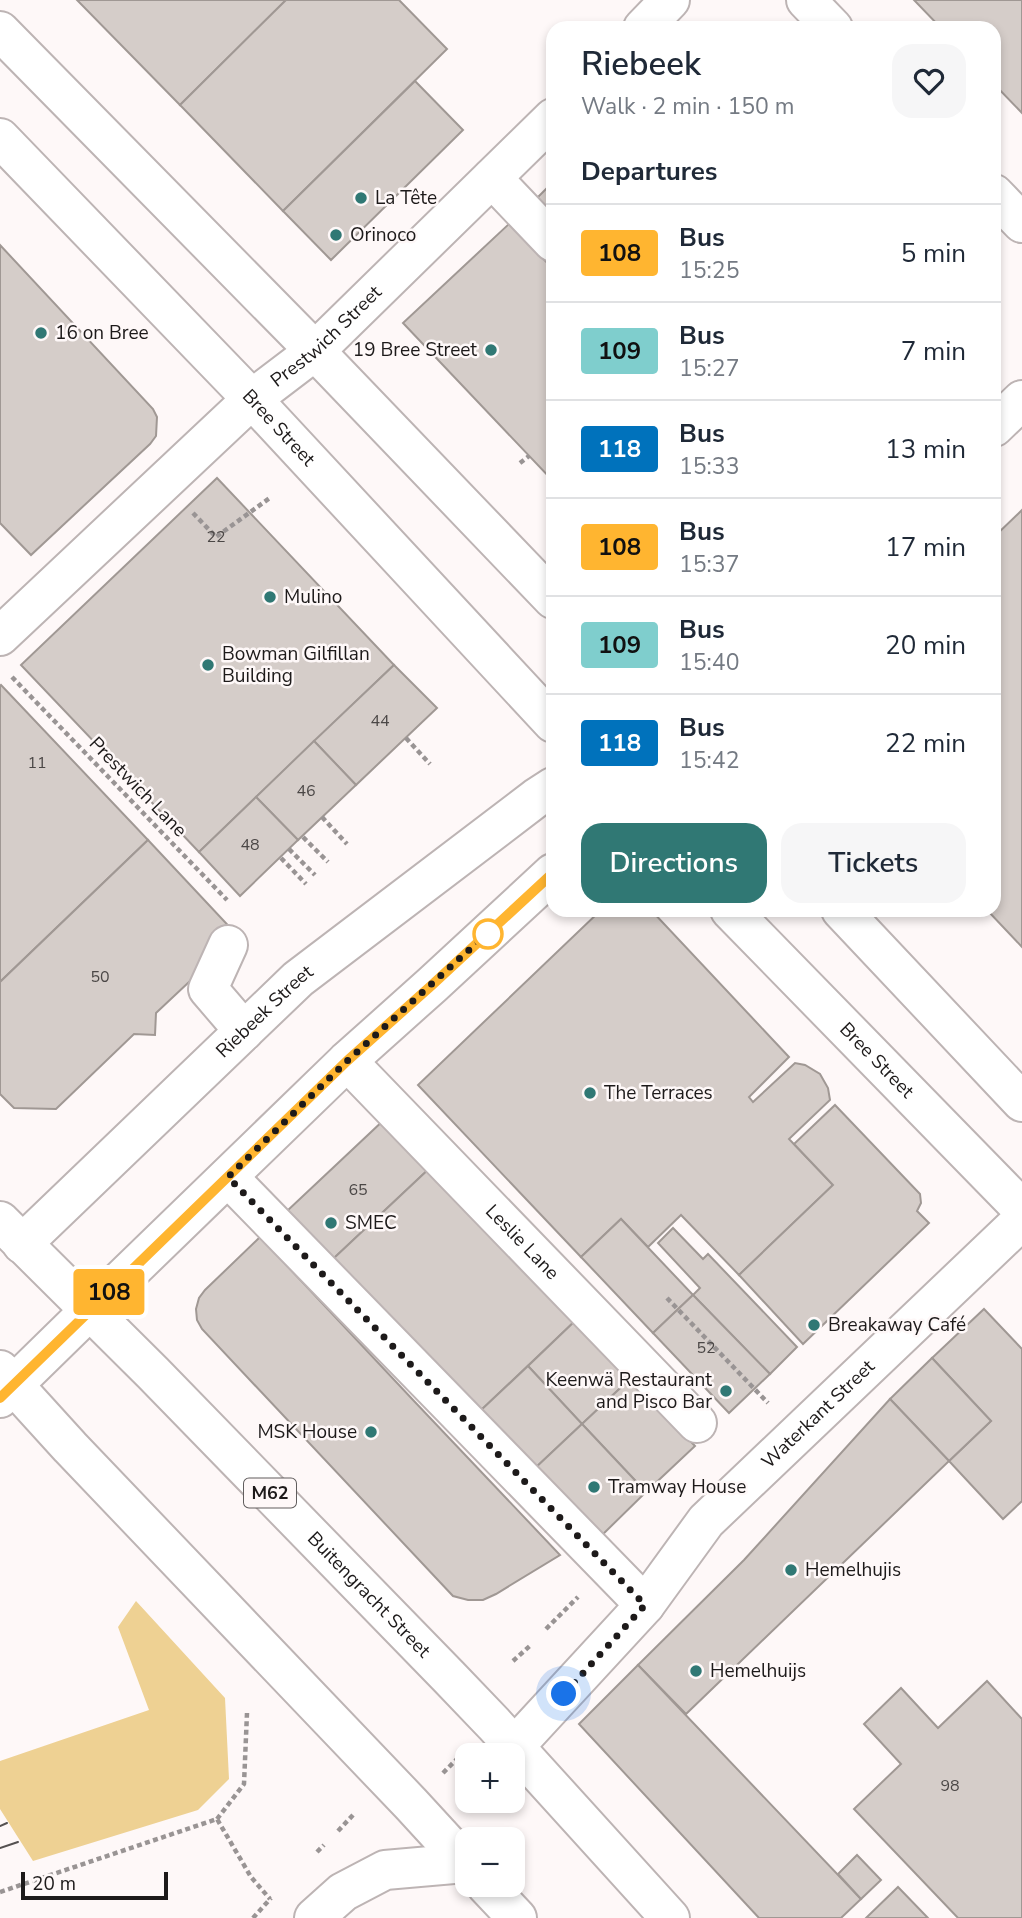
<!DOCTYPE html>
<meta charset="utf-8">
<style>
:root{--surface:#fff;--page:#f6f6f7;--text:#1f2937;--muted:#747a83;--line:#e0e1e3;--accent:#307874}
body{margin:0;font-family:"Nunito Sans",sans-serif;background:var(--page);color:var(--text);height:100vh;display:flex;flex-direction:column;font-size:26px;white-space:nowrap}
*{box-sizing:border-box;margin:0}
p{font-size:23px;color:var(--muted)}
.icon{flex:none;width:38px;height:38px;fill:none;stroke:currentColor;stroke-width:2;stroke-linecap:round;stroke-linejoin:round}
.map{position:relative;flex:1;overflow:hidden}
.panel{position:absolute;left:546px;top:21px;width:455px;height:896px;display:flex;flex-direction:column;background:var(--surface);border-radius:21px;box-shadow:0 4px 10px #0003}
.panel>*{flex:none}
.badge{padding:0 14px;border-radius:5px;font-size:24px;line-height:46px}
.controls{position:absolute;left:455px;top:1743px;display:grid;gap:14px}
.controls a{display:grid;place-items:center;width:70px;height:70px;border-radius:14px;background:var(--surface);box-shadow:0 4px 10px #0003;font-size:35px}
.scale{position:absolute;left:21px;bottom:18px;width:147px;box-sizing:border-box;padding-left:7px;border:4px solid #1d1a1a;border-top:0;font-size:19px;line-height:24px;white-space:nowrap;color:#1d1a1a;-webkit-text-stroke:5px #fef8f8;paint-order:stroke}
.you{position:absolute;width:35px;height:35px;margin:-18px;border:5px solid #fff;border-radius:50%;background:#1a73e8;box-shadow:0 0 0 10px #1a73e833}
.map>.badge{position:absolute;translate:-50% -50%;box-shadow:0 0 0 4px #fff}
h2{padding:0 35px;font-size:26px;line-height:63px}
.round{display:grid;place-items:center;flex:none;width:74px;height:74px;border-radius:21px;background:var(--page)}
.headline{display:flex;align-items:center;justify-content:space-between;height:119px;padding:0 35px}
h1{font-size:33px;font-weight:600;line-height:52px}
.action{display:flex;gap:14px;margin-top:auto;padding:14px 35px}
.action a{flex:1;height:80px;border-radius:21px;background:var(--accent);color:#fff;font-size:28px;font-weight:600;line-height:80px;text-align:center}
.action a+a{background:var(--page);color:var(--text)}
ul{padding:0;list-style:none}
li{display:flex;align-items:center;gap:21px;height:98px;padding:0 35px;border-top:2px solid var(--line)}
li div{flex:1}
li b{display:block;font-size:26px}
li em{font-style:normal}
li .badge{min-width:77px;font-weight:700;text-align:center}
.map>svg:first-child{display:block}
</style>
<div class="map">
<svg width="1022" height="1918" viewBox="0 0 1022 1918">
<rect width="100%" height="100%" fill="#fef8f8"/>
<polygon fill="#eed193" points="136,1601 225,1698 229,1779 198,1810 33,1861 0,1809 0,1761 149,1710 118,1627"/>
<g fill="#d5cdc9" stroke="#a09894" stroke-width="2">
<polygon points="77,0 286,0 180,105"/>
<polygon points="286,0 399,0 447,49 283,211 180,105"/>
<polygon points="914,0 1022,0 1022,113 994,84 994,28 941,28"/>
<polygon points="415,81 463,130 331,260 283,211"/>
<polygon points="553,182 553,215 537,198"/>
<polygon points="510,223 553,269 553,481 403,323"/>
<polygon points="0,245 153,409 157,417 156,436 150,444 31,555 0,523"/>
<polygon points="217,478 394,665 199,852 21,665"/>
<polygon points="1022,510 1022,947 987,910 994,910 994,537"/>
<polygon points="394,665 437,708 356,785 314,741"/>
<polygon points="1,685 148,840 0,982 0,686"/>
<polygon points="314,741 356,785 298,840 256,797"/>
<polygon points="256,797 298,840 240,896 199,852"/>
<polygon points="148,840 238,936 156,1013 155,1035 134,1034 56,1109 14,1108 0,1094 0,982"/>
<polygon points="601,910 651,910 789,1057 749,1097 753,1102 795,1063 805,1065 820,1074 828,1088 830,1100 789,1139 833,1185 739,1275 681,1215 648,1247 621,1219 581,1257 418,1085"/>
<polygon points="835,1105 920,1194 921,1203 917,1211 929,1223 803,1344 739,1275 833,1185 794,1144"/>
<polygon points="386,1118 432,1166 333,1259 287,1211"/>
<polygon points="432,1166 576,1320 478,1413 333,1259"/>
<polygon points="621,1219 693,1295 653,1333 581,1257"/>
<polygon points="673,1228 703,1259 708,1254 797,1347 770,1374 693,1295 700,1288 658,1243"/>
<polygon points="260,1237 414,1401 560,1555 496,1594 483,1600 468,1600 453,1596 202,1329 197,1320 196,1309 199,1298 205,1290"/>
<polygon points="693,1295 770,1374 729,1413 653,1333"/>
<polygon points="984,1309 1022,1349 1022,1501 1003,1519 949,1461 991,1421 932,1358"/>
<polygon points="576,1320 631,1378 582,1424 528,1366"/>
<polygon points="932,1358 991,1421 949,1461 890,1399"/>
<polygon points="528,1366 582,1424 532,1471 478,1413"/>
<polygon points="631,1378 695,1446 646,1492 582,1424"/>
<polygon points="890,1399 949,1461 686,1714 638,1665 744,1560"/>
<polygon points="582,1424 646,1492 597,1540 532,1471"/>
<polygon points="638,1665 861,1899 841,1918 759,1918 579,1724"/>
<polygon points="987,1681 1022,1719 1022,1918 958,1918 854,1809 901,1764 864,1724 901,1688 938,1728"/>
<polygon points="857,1855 881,1880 861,1899 838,1874"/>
<polygon points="898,1887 928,1918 866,1918"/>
</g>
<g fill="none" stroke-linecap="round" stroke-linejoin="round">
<defs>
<g id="minor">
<polyline points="806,0 833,28"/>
<polyline points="643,28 670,0"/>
<polyline points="0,31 315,351 553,599"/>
<path id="s1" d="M0,138L252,399L553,723"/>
<polyline points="492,178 553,242"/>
<polyline points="994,194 1022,223"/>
<polyline points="994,427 1022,400"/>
<path id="s2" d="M0,636L252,399L315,351L553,118"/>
<path id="s3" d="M730,910L1022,1209"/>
<polyline points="841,910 1022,1102"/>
<polyline points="228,945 208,989 244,1031"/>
<path id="s4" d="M347,1061L697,1423"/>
<polyline points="228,1177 645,1605"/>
<path id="s5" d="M22,1244L298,979L536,798L553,787"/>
<polyline points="90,1310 347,1061 432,985 553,873"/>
<path id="s6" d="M514,1747L645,1605L706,1521L1022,1220"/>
<polyline points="314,1918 343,1892 385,1870 465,1863"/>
</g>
<g id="major">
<path id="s7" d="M0,1221L153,1373L449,1677L494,1724L670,1918"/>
<polyline points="0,1370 70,1447 411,1804 467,1865"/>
<polyline points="0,1398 90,1310"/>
<polyline points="486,1885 517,1918"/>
</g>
</defs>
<use href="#minor" stroke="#bdb4b4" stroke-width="42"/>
<use href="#major" stroke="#bdb4b4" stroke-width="42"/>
<g stroke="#999494" stroke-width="4.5" stroke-dasharray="5 3.5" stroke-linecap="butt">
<polyline points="520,463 529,456"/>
<polyline points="193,513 216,537 271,497"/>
<polyline points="12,677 227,900"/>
<polyline points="406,738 430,764"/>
<polyline points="322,817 347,844"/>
<polyline points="303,837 328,862"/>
<polyline points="289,849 315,875"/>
<polyline points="281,858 306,884"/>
<polyline points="667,1298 768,1403"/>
<polyline points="546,1629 578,1597"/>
<polyline points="513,1661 532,1644"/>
<polyline points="443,1773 461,1755"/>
<polyline points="217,1819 244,1784 247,1713"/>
<polyline points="338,1831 353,1815"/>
<polyline points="317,1852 324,1845"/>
<polyline points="0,1892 217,1819 251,1877 270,1899"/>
<polyline points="253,1918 271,1898"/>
</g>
<use href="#minor" stroke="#fff" stroke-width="38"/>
<use href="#major" stroke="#fff" stroke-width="38"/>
<g stroke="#555151" stroke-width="2">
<polyline points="0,1826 7,1823"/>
<polyline points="0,1848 18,1842"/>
</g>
</g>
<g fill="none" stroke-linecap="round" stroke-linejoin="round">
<defs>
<polyline id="line" points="0,1398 347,1061 432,985 553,873"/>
</defs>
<use href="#line" stroke="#fff" stroke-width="16"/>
<use href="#line" stroke="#ffb530" stroke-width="10"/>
<polyline stroke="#1d1a1a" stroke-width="7" stroke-dasharray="0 12.6" points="488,934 492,929 347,1061 228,1177 645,1605 564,1694"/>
</g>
<g fill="#307874" stroke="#fef8f8" stroke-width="2.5">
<circle cx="361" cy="198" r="7"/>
<circle cx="336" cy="235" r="7"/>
<circle cx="41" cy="333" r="7"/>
<circle cx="491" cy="350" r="7"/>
<circle cx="270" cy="597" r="7"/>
<circle cx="208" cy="665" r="7"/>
<circle cx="590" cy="1093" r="7"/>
<circle cx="331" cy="1223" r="7"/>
<circle cx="814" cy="1325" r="7"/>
<circle cx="726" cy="1391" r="7"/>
<circle cx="371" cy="1432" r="7"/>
<circle cx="594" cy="1487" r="7"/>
<circle cx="791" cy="1570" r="7"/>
<circle cx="696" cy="1671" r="7"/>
</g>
<circle fill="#fff" stroke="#ffb530" stroke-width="3.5" cx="488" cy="934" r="14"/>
<g text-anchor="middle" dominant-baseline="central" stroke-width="5" stroke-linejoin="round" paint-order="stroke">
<g font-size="16" fill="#4b4746">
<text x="216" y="537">22</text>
<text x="380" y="721">44</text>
<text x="37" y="763">11</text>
<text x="306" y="791">46</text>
<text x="250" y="845">48</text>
<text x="100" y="977">50</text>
<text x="358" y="1190">65</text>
<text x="706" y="1348">52</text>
<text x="950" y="1786">98</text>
</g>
<rect fill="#fef8f8" stroke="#605d5d" stroke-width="2" x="244" y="1478.5" width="52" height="29" rx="5"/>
<g font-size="18" font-weight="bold" fill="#1d1a1a">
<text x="270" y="1493">M62</text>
</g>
<g font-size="19" fill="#1d1a1a" stroke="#fef8f8" text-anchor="start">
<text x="375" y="198">La Tête</text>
<text x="350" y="235">Orinoco</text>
<text x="55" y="333">16 on Bree</text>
<text x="477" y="350" text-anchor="end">19 Bree Street</text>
<text x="284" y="597">Mulino</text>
<text x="222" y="654">Bowman Gilfillan<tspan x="222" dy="22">Building</tspan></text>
<text x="604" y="1093">The Terraces</text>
<text x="345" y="1223">SMEC</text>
<text x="828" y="1325">Breakaway Café</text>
<text x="712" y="1380" text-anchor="end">Keenwä Restaurant<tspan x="712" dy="22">and Pisco Bar</tspan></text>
<text x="357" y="1432" text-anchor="end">MSK House</text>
<text x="608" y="1487">Tramway House</text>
<text x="805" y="1570">Hemelhujis</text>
<text x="710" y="1671">Hemelhuijs</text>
</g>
<g font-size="19" fill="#1d1a1a" stroke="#fef8f8">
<text stroke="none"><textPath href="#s2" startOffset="443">Prestwich Street</textPath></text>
<text stroke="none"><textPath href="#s1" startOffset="402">Bree Street</textPath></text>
<text transform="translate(138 787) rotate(46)">Prestwich Lane</text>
<text stroke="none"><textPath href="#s5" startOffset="336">Riebeek Street</textPath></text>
<text stroke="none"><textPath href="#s3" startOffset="210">Bree Street</textPath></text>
<text stroke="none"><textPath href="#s4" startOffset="252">Leslie Lane</textPath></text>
<text stroke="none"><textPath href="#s6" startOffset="452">Waterkant Street</textPath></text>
<text stroke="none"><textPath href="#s7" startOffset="525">Buitengracht Street</textPath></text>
</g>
</g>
</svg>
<div class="controls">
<a>+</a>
<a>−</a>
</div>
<div class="scale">20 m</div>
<div class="you" style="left:564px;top:1694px"></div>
<b class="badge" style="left:109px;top:1292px;background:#ffb530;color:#111">108</b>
<section class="panel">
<div class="headline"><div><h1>Riebeek</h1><p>Walk · 2 min · 150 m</p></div><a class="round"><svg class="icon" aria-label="heart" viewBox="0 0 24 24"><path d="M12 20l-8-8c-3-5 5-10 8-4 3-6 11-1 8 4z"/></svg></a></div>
<h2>Departures</h2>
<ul>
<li><span class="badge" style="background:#ffb530;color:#111">108</span><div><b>Bus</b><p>15:25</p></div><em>5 min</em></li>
<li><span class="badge" style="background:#7fcecd;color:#111">109</span><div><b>Bus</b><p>15:27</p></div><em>7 min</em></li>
<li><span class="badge" style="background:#0072bc;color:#fff">118</span><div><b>Bus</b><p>15:33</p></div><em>13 min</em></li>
<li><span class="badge" style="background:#ffb530;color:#111">108</span><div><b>Bus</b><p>15:37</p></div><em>17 min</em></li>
<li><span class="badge" style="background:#7fcecd;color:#111">109</span><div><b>Bus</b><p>15:40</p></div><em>20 min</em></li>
<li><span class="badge" style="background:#0072bc;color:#fff">118</span><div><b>Bus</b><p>15:42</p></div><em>22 min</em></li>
</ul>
<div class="action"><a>Directions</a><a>Tickets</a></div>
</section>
</div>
